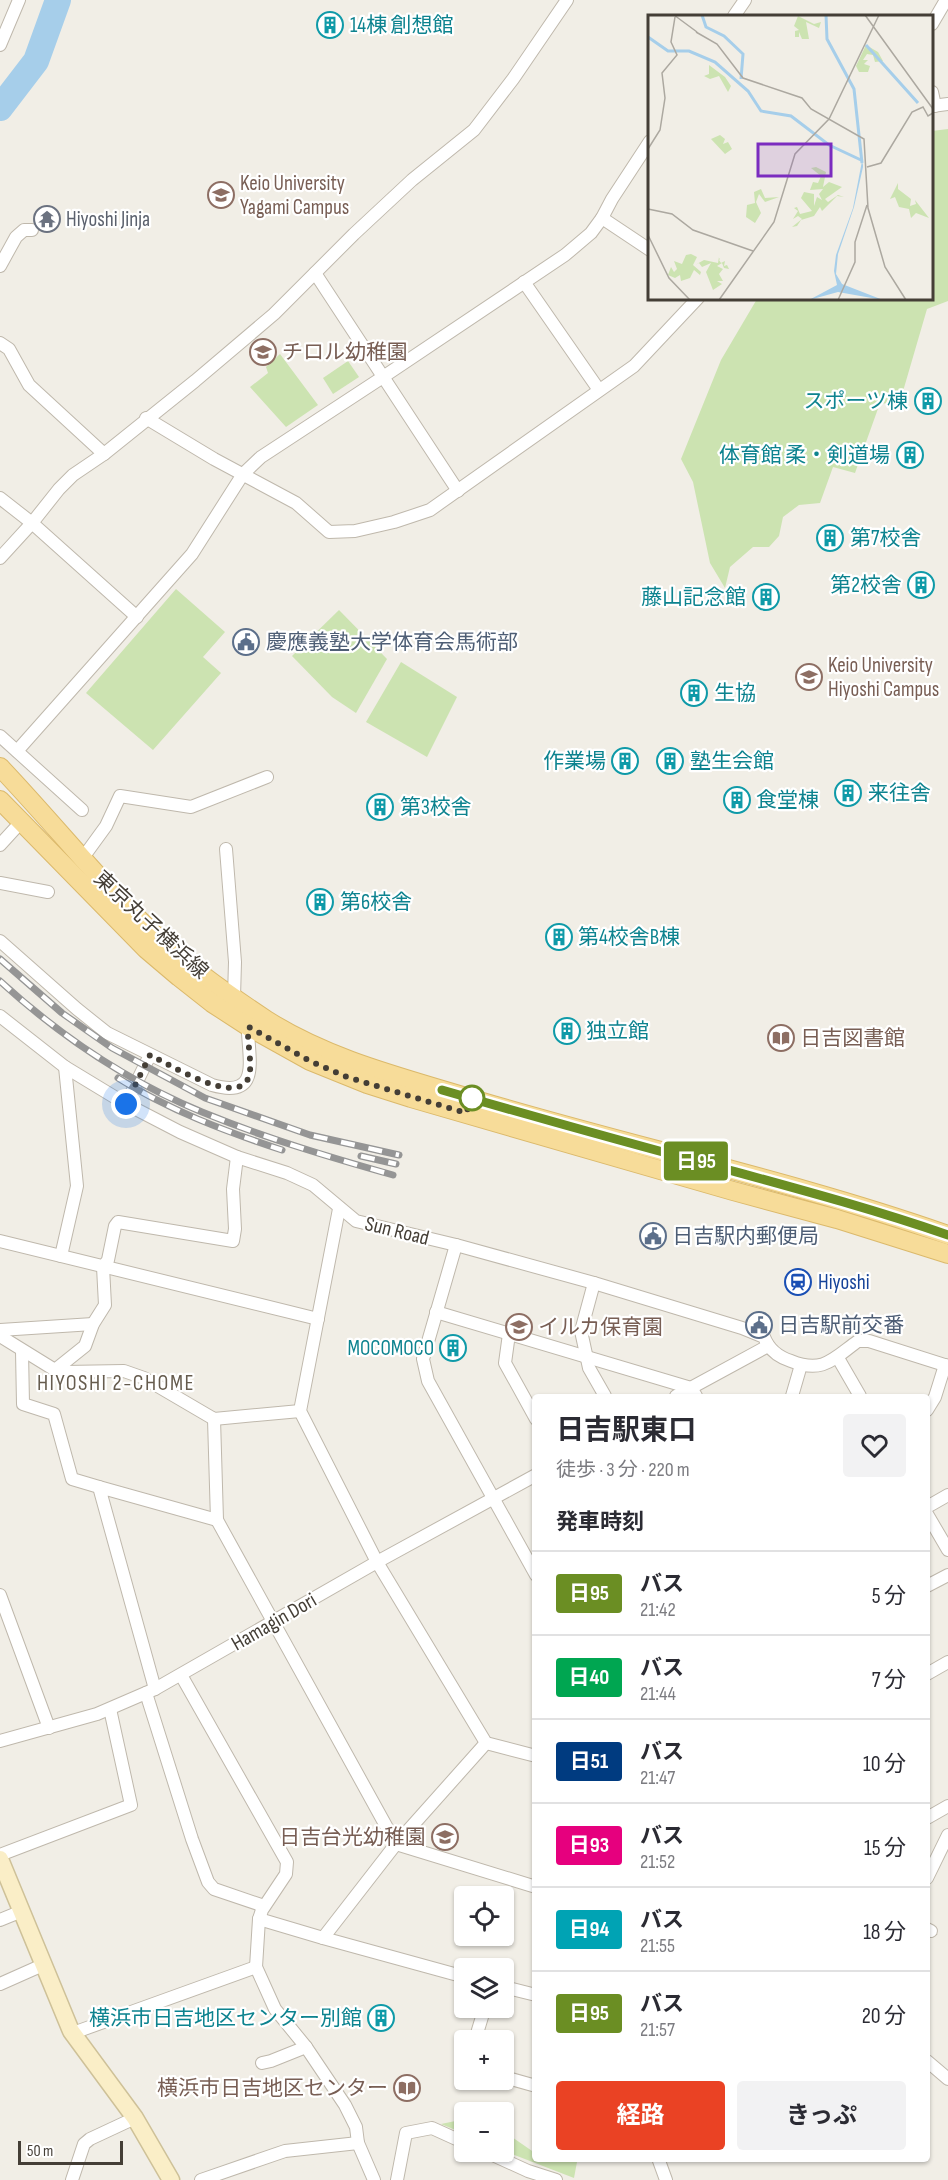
<!DOCTYPE html>
<html lang="ja">
<meta charset="utf-8">
<style>
:root{--surface:#fff;--page:#f2f2f3;--text:#2b2b33;--muted:#7c7c81;--line:#e1e1e2;--accent:#ea4224}
body{margin:0;font-family:"Sofia Sans Condensed","Noto Sans JP",sans-serif;background:var(--page);color:var(--text);height:100vh;display:flex;flex-direction:column;font-size:22px;white-space:nowrap}
*{box-sizing:border-box;margin:0}
p{font-size:20px;color:var(--muted)}
.icon{flex:none;width:33px;height:33px;fill:none;stroke:currentColor;stroke-width:2;stroke-linecap:round;stroke-linejoin:round}
.map{position:relative;flex:1;overflow:hidden}
.sheet{position:absolute;left:532px;top:1394px;width:398px;height:768px;display:flex;flex-direction:column;background:var(--surface);border-radius:6px;box-shadow:0 2px 4px #0004}
.sheet>*{flex:none}
.badge{padding:0 12px;border-radius:4px;font-size:21px;line-height:39px}
.controls{position:absolute;left:454px;top:1886px;display:grid;gap:12px}
.controls a{display:grid;place-items:center;width:60px;height:60px;border-radius:6px;background:var(--surface);box-shadow:0 2px 4px #0004;font-size:30px}
.scale{position:absolute;left:18px;bottom:15px;width:105px;box-sizing:border-box;padding-left:6px;border:3px solid #443e36;border-top:0;font-size:16px;line-height:21px;white-space:nowrap;color:#443e36;-webkit-text-stroke:4px #fff;paint-order:stroke}
.you{position:absolute;width:30px;height:30px;margin:-15px;border:4px solid #fff;border-radius:50%;background:#1a73e8;box-shadow:0 0 0 9px #1a73e833}
.map>.badge{position:absolute;translate:-50% -50%;box-shadow:0 0 0 3px #fff}
h2{padding:0 24px;font-size:22px;line-height:54px}
.round{display:grid;place-items:center;flex:none;width:63px;height:63px;border-radius:6px;background:var(--page)}
.head{display:flex;align-items:center;justify-content:space-between;height:102px;padding:0 24px}
h1{font-size:28px;font-weight:700;line-height:45px}
.primary-button{display:flex;gap:12px;margin-top:auto;padding:12px 24px}
.primary-button a{flex:1;height:69px;border-radius:6px;background:var(--accent);color:#fff;font-size:24px;font-weight:700;line-height:69px;text-align:center}
.primary-button a+a{background:var(--page);color:var(--text)}
ul{padding:0;list-style:none}
li{display:flex;align-items:center;gap:18px;height:84px;padding:0 24px;border-top:2px solid var(--line)}
li div{flex:1}
li b{display:block;font-size:22px}
li em{font-style:normal}
li .badge{min-width:66px;font-weight:700;text-align:center}
.map>svg:first-child{display:block}
</style>
<div class="map">
<svg width="948" height="2180" viewBox="0 0 948 2180">
<rect width="100%" height="100%" fill="#f1eee6"/>
<g fill="#cce3b1">
<polygon points="948,129 948,301 927,309 899,405 880,403 855,473 833,467 820,503 799,505 783,517 779,536 769,547 753,547 730,567 725,588 710,563 693,482 681,459 721,360 757,299 932,298 932,131"/>
<polygon points="280,354 318,405 286,427 250,387 268,373 266,367"/>
<polygon points="348,361 359,377 333,394 323,378"/>
<polygon points="176,589 225,632 203,657 221,673 153,750 86,693"/>
<polygon points="339,610 387,659 356,713 332,697 292,656"/>
<polygon points="401,662 457,697 427,757 366,722"/>
<polygon points="465,2119 465,2134 441,2124"/>
<polygon points="504,2127 509,2135 535,2153 536,2158 562,2159 577,2162 574,2178 504,2151"/>
</g>
<g fill="none" stroke-linecap="round" stroke-linejoin="round">
<polyline stroke="#a6ceea" stroke-width="26" points="0,108 36,61 58,0"/>
<defs>
<g id="street">
<polyline points="734,16 745,0"/>
<polyline points="932,24 946,0"/>
<polyline points="0,45 19,0"/>
<polyline points="932,92 935,106"/>
<polyline points="932,106 948,104"/>
<polyline points="602,218 650,250"/>
<polyline points="0,266 16,237 24,230 32,230"/>
<polyline points="315,273 458,491"/>
<polyline points="524,282 599,390"/>
<polyline points="0,343 9,349 29,385 104,454"/>
<polyline points="146,418 214,459 296,503 329,532 355,531 394,522 430,510 634,366 698,298"/>
<polyline points="0,498 32,523 137,617"/>
<polyline points="0,558 32,523 59,489 73,475 104,454 195,381 274,314 354,234 412,180 474,130 513,79 567,0"/>
<polyline points="0,736 82,810"/>
<polyline points="17,751 192,554 243,474 261,457 383,377 565,255 591,233 602,218 612,199 650,141"/>
<polyline points="0,845 21,822"/>
<polyline points="226,849 235,962 234,997"/>
<polyline points="82,859 106,826 120,796 191,807 267,777"/>
<polyline points="0,883 48,892"/>
<path d="M0,941L77,1009L107,1033L212,1085C258,1098 250,1066 248,1033L249,1027"/>
<path d="M0,1016L65,1067L126,1104L180,1132L237,1157L287,1173L313,1185L356,1221L456,1245L594,1283L742,1328L764,1337C769,1350 778,1357 791,1361C823,1374 833,1359 858,1341H869L948,1366"/>
<polyline points="126,1104 150,1055"/>
<polyline points="339,1209 300,1411 377,1562 486,1743 536,1756"/>
<polyline points="0,1241 318,1319"/>
<polyline points="456,1245 423,1359 428,1381 536,1575"/>
<polyline points="61,1256 77,1186 65,1067"/>
<polyline points="594,1283 581,1331 589,1368 605,1396"/>
<polyline points="436,1312 691,1388 696,1396"/>
<polyline points="0,1330 93,1324"/>
<polyline points="509,1334 505,1363 536,1419"/>
<polyline points="0,1336 55,1370 65,1372 124,1371 144,1378 214,1419 300,1411"/>
<polyline points="22,1351 23,1404 54,1414 72,1479 99,1487"/>
<polyline points="838,1358 860,1396"/>
<polyline points="55,1370 85,1346 93,1324 105,1305 103,1267 108,1260 115,1226 118,1222 233,1241 235,1229 233,1189 237,1157"/>
<polyline points="676,1396 768,1346"/>
<polyline points="792,1396 801,1365"/>
<polyline points="927,1410 935,1397 945,1365"/>
<polyline points="214,1419 217,1520 396,1844 536,1887"/>
<polyline points="927,1507 948,1495"/>
<polyline points="927,1514 948,1550"/>
<polyline points="927,1586 948,1575"/>
<polyline points="0,1595 49,1728"/>
<polyline points="927,1674 948,1662"/>
<polyline points="181,1675 287,1862 286,1874 262,1910 259,1919 256,1967 275,2009 306,2047 345,2105 356,2127 358,2143 374,2180"/>
<polyline points="155,1689 99,1487 217,1520"/>
<polyline points="146,1693 192,1839 208,1882 214,1889 264,1906"/>
<polyline points="0,1741 97,1714 155,1689 377,1562 536,1475"/>
<polyline points="927,1818 948,1806"/>
<polyline points="0,1855 131,1805 110,1709"/>
<polyline points="927,1878 948,1835"/>
<polyline points="259,1919 323,1938 465,1977"/>
<polyline points="0,1920 22,1911"/>
<polyline points="927,1929 931,1931"/>
<polyline points="323,1938 396,1844 486,1743"/>
<polyline points="0,1984 45,1964"/>
<polyline points="504,1987 536,1995"/>
<polyline points="73,2033 256,1967"/>
<polyline points="475,2040 485,2007"/>
<polyline points="927,2061 948,2079"/>
<polyline points="262,2063 271,2061 306,2047"/>
<polyline points="504,2077 536,2086"/>
<polyline points="484,2151 528,2171 556,2180"/>
<polyline points="658,2158 666,2180"/>
<polyline points="72,2180 84,2144 90,2139 135,2118"/>
<polyline points="201,2180 285,2151 358,2143"/>
<polyline points="397,2180 406,2133 432,2128 465,2143"/>
</g>
<polyline id="secondary" points="0,1859 71,2031 135,2118 171,2180"/>
<g id="primary">
<path d="M0,767C55,825 105,888 163,943C195,972 232,997 268,1021C332,1061 405,1078 476,1100C633,1147 794,1181 948,1235"/>
<polyline points="0,800 146,949 179,977 212,1003 249,1027 310,1061 367,1084 411,1098 733,1191 837,1219 948,1254"/>
</g>
</defs>
<use href="#street" stroke="#bfb8ac" stroke-width="14"/>
<use href="#secondary" stroke="#cec198" stroke-width="19"/>
<use href="#primary" stroke="#dbb96b" stroke-width="20"/>
<use href="#street" stroke="#fff" stroke-width="12"/>
<use href="#secondary" stroke="#faeec7" stroke-width="16"/>
<use href="#primary" stroke="#f7dc99" stroke-width="18"/>
<defs>
<g id="rail">
<polyline points="0,959 62,1013 112,1048 205,1098 310,1135 399,1155"/>
<path d="M0,981C59,1035 129,1082 202,1112C265,1138 329,1157 393,1175"/>
<path d="M118,1078C169,1110 224,1131 282,1150"/>
<polyline points="361,1156 396,1164"/>
</g>
</defs>
<use href="#rail" stroke="#959595" stroke-width="7"/>
<use href="#rail" stroke="#fff" stroke-width="4.5" stroke-dasharray="14" stroke-linecap="butt"/>
</g>
<g fill="none" stroke-linecap="round" stroke-linejoin="round">
<defs>
<path id="line" d="M442,1090C532,1116 621,1141 711,1165C791,1187 870,1208 948,1235"/>
</defs>
<use href="#line" stroke="#fff" stroke-width="14"/>
<use href="#line" stroke="#6b8e23" stroke-width="9"/>
<path stroke="#443e36" stroke-width="6" stroke-dasharray="0 10.8" d="M126,1104L150,1055C169,1064 246,1113 250,1071C251,1059 248,1045 248,1033L249,1027L310,1061L347,1077L466,1113L472,1098"/>
</g>
<defs>
<symbol id="building-ring" viewBox="-11 -11 22 22"><circle r="9.5" fill="#fff" stroke="#0f9aa8" stroke-width="1.5"/><path d="M-4-6H4V6H1V3H-1V6H-4ZM-2.5-4.3h1.7v1.8h-1.7ZM.8-4.3h1.7v1.8H.8ZM-2.5-1h1.7V.8h-1.7ZM.8-1h1.7V.8H.8Z" fill="#0f9aa8"/></symbol>
<symbol id="university-ring" viewBox="-11 -11 22 22"><circle r="9.5" fill="#fff" stroke="#8d6e63" stroke-width="1.5"/><path d="M0-5L7-2L0 1L-7-2ZM-4 1L0 2.5L4 1V4Q0 6-4 4Z" fill="#8d6e63"/></symbol>
<symbol id="temple-ring" viewBox="-11 -11 22 22"><circle r="9.5" fill="#fff" stroke="#6b7280" stroke-width="1.5"/><path d="M0-6L5-2H3V0L6.5 2.5H4V6H1.5V3h-3V6H-4V2.5H-6.5L-3 0V-2H-5Z" fill="#6b7280"/></symbol>
<symbol id="school-ring" viewBox="-11 -11 22 22"><circle r="9.5" fill="#fff" stroke="#8d6e63" stroke-width="1.5"/><path d="M0-5L7-2L0 1L-7-2ZM-4 1L0 2.5L4 1V4Q0 6-4 4Z" fill="#8d6e63"/></symbol>
<symbol id="civic-ring" viewBox="-11 -11 22 22"><circle r="9.5" fill="#fff" stroke="#5c6f8a" stroke-width="1.5"/><path d="M-.6-6.5H3V-4.5H.6V-3L4-1V1h2V6H-6V1h2V-1L-.6-3ZM-1.2 2.5V6h2.4V2.5Z" fill="#5c6f8a"/></symbol>
<symbol id="library-ring" viewBox="-11 -11 22 22"><circle r="9.5" fill="#fff" stroke="#8d6e63" stroke-width="1.5"/><path d="M-6-4Q-3-5.5-.7-3.5V5Q-3 3-6 4ZM6-4Q3-5.5 .7-3.5V5Q3 3 6 4Z" fill="#8d6e63"/></symbol>
<symbol id="station-ring" viewBox="-11 -11 22 22"><circle r="9.5" fill="#fff" stroke="#1a4fb4" stroke-width="1.5"/><path d="M-3-6H3Q5-6 5-4V2Q5 4 3 4L4.5 6H3L1.5 4h-3L-3 6H-4.5L-3 4Q-5 4-5 2V-4Q-5-6-3-6ZM-3.5-4v3h7v-3ZM-3.5 1v1.5H-2V1ZM2 1v1.5H3.5V1Z" fill="#1a4fb4"/></symbol>
</defs>
<g fill-rule="evenodd">
<use href="#building-ring" x="315" y="10" width="30" height="30"/>
<use href="#university-ring" x="206" y="180" width="30" height="30"/>
<use href="#temple-ring" x="32" y="204" width="30" height="30"/>
<use href="#school-ring" x="248" y="337" width="30" height="30"/>
<use href="#building-ring" x="913" y="386" width="30" height="30"/>
<use href="#building-ring" x="895" y="440" width="30" height="30"/>
<use href="#building-ring" x="815" y="523" width="30" height="30"/>
<use href="#building-ring" x="906" y="570" width="30" height="30"/>
<use href="#building-ring" x="751" y="582" width="30" height="30"/>
<use href="#civic-ring" x="231" y="627" width="30" height="30"/>
<use href="#university-ring" x="794" y="662" width="30" height="30"/>
<use href="#building-ring" x="679" y="678" width="30" height="30"/>
<use href="#building-ring" x="610" y="746" width="30" height="30"/>
<use href="#building-ring" x="655" y="746" width="30" height="30"/>
<use href="#building-ring" x="833" y="778" width="30" height="30"/>
<use href="#building-ring" x="722" y="785" width="30" height="30"/>
<use href="#building-ring" x="365" y="792" width="30" height="30"/>
<use href="#building-ring" x="305" y="887" width="30" height="30"/>
<use href="#building-ring" x="544" y="922" width="30" height="30"/>
<use href="#building-ring" x="552" y="1016" width="30" height="30"/>
<use href="#library-ring" x="766" y="1023" width="30" height="30"/>
<use href="#civic-ring" x="638" y="1221" width="30" height="30"/>
<use href="#station-ring" x="783" y="1267" width="30" height="30"/>
<use href="#civic-ring" x="744" y="1310" width="30" height="30"/>
<use href="#school-ring" x="504" y="1312" width="30" height="30"/>
<use href="#building-ring" x="438" y="1333" width="30" height="30"/>
<use href="#school-ring" x="430" y="1822" width="30" height="30"/>
<use href="#building-ring" x="366" y="2003" width="30" height="30"/>
<use href="#library-ring" x="392" y="2073" width="30" height="30"/>
</g>
<circle fill="#fff" stroke="#6b8e23" stroke-width="3" cx="472" cy="1098" r="12"/>
<g text-anchor="middle" dominant-baseline="central" stroke-width="4.5" stroke-linejoin="round" paint-order="stroke">
<g font-size="21" fill="#0d838f" stroke="#fff" text-anchor="start">
<text x="350" y="25">14棟 創想館</text>
<text x="908" y="401" text-anchor="end">スポーツ棟</text>
<text x="890" y="455" text-anchor="end">体育館 柔・剣道場</text>
<text x="850" y="538">第7校舎</text>
<text x="902" y="585" text-anchor="end">第2校舎</text>
<text x="746" y="597" text-anchor="end">藤山記念館</text>
<text x="714" y="693">生協</text>
<text x="606" y="761" text-anchor="end">作業場</text>
<text x="690" y="761">塾生会館</text>
<text x="868" y="793">来往舎</text>
<text x="756" y="800">食堂棟</text>
<text x="400" y="807">第3校舎</text>
<text x="340" y="902">第6校舎</text>
<text x="578" y="937">第4校舎B棟</text>
<text x="586" y="1031">独立館</text>
<text x="434" y="1348" text-anchor="end">MOCOMOCO</text>
<text x="362" y="2018" text-anchor="end">横浜市日吉地区センター別館</text>
</g>
<g font-size="21" fill="#785e54" stroke="#fff" text-anchor="start">
<text x="240" y="183">Keio University<tspan x="240" dy="24">Yagami Campus</tspan></text>
<text x="282" y="352">チロル幼稚園</text>
<text x="828" y="665">Keio University<tspan x="828" dy="24">Hiyoshi Campus</tspan></text>
<text x="800" y="1038">日吉図書館</text>
<text x="538" y="1327">イルカ保育園</text>
<text x="426" y="1837" text-anchor="end">日吉台光幼稚園</text>
<text x="388" y="2088" text-anchor="end">横浜市日吉地区センター</text>
</g>
<g font-size="21" fill="#5b616d" stroke="#fff" text-anchor="start">
<text x="66" y="219">Hiyoshi Jinja</text>
</g>
<g font-size="21" fill="#4e5e75" stroke="#fff" text-anchor="start">
<text x="266" y="642">慶應義塾大学体育会馬術部</text>
<text x="672" y="1236">日吉駅内郵便局</text>
<text x="778" y="1325">日吉駅前交番</text>
</g>
<g font-size="21" fill="#443e36" stroke="#fff">
<text transform="translate(151 925) rotate(43)">東京丸子横浜線</text>
<text transform="translate(397 1231) rotate(14)">Sun Road</text>
<text transform="translate(274 1622) rotate(-30)">Hamagin Dori</text>
</g>
<g font-size="21" fill="#164399" stroke="#fff" text-anchor="start">
<text x="818" y="1282">Hiyoshi</text>
</g>
<g font-size="22" letter-spacing="1.5" fill="#665c4e" stroke="#fff">
<text x="116" y="1383">HIYOSHI 2-CHOME</text>
</g>
</g>
<g transform="translate(648 15)">
<rect width="285" height="285" fill="#f1eee6"/>
<path d="M150,1L166,9L173,7L171,13L158,7L161,24H154L151,17V22H147V16L151,15L146,11ZM218,30L230,37L235,46L227,47L225,40L219,39L215,45H220L216,49L222,51L220,57H211L208,51ZM61,50L77,62L83,71L80,77L71,61L62,64L56,61L61,59ZM72,120L77,124L75,129L80,127L84,134L77,139L63,124ZM168,152L178,157L175,172L181,167L194,172L177,184L180,187L190,180L196,182L189,181L174,196L172,192L166,201L153,205L149,211L144,212L154,204L150,201L145,204L150,196L146,193L149,192L152,199L164,196L153,183L156,177L166,179V191L169,182L174,185L171,179L175,174L162,175L165,167L170,168L173,161L163,153ZM250,168V174L263,184L262,191L268,189L267,185L281,203L268,198L263,203L261,194L251,192L247,182L242,184ZM113,174L117,183L131,182L117,187L111,179L108,187L113,198L107,208L98,202L99,190L107,188L106,177ZM43,239L49,242L45,250L53,257L52,260L46,255L42,263L33,266L32,260L27,263L20,260L23,252L26,257L29,254L26,246L34,249L38,240ZM71,242V243L72,244L71,245L73,248L77,246L76,251L79,250L81,254L76,253L74,248L69,251L75,254L71,259L75,266H69L74,269L65,275L58,257L63,248L54,252L51,248L47,250L56,245L70,248Z" fill="#cce3b1"/>
<path d="M214,146L215,150V152L206,192L190,239L188,259L194,269L235,285L190,277L161,285L189,270L186,256L188,240L205,193Z" fill="#a6ceea"/>
<path fill="none" stroke="#a6ceea" stroke-width="3" d="M54,0L58,12L76,21L95,39L93,64M178,0L179,24L206,74L214,148M0,22L20,36H41L67,47L100,76L113,96L143,101L181,130L213,145M218,30L270,88"/>
<path fill="none" stroke="#aca8a0" stroke-width="1.5" d="M26,0L49,17M217,0L285,94M48,17L69,29L95,63L154,83L163,94L216,124L220,193L237,252L258,285M0,134L12,115L17,83L14,58L29,40L23,27L27,2M219,152L233,148L264,97L275,92L280,101L285,98M0,194L24,199L45,215L105,236M0,220L21,263L42,285M71,285L126,207L147,139L181,104L231,0M190,285L207,247V227L219,190"/>
<path fill="#7b2cbf" fill-opacity="0.15" stroke="#7b2cbf" stroke-width="3" d="M110,129H183V161H110Z"/>
<rect width="285" height="285" fill="none" stroke="#443e36" stroke-width="3"/>
</g>
</svg>
<div class="controls">
<a><svg class="icon" aria-label="locate" viewBox="0 0 24 24"><circle cx="12" cy="12" r="6"/><path d="M12 2v4M12 18v4M2 12h4M18 12h4"/></svg></a>
<a><svg class="icon" aria-label="layers" viewBox="0 0 24 24"><path d="M12 4l9 5-9 5-9-5zM3 14l9 5 9-5"/></svg></a>
<a>+</a>
<a>−</a>
</div>
<div class="scale">50 m</div>
<div class="you" style="left:126px;top:1104px"></div>
<b class="badge" style="left:696px;top:1161px;background:#6b8e23;color:#fff">日95</b>
<section class="sheet">
<div class="head"><div><h1>日吉駅東口</h1><p>徒歩 · 3 分 · 220 m</p></div><a class="round"><svg class="icon" aria-label="heart" viewBox="0 0 24 24"><path d="M12 20l-8-8c-3-5 5-10 8-4 3-6 11-1 8 4z"/></svg></a></div>
<h2>発車時刻</h2>
<ul>
<li><span class="badge" style="background:#6b8e23;color:#fff">日95</span><div><b>バス</b><p>21:42</p></div><em>5 分</em></li>
<li><span class="badge" style="background:#00a651;color:#fff">日40</span><div><b>バス</b><p>21:44</p></div><em>7 分</em></li>
<li><span class="badge" style="background:#003b80;color:#fff">日51</span><div><b>バス</b><p>21:47</p></div><em>10 分</em></li>
<li><span class="badge" style="background:#e6007e;color:#fff">日93</span><div><b>バス</b><p>21:52</p></div><em>15 分</em></li>
<li><span class="badge" style="background:#00a3b4;color:#fff">日94</span><div><b>バス</b><p>21:55</p></div><em>18 分</em></li>
<li><span class="badge" style="background:#6b8e23;color:#fff">日95</span><div><b>バス</b><p>21:57</p></div><em>20 分</em></li>
</ul>
<div class="primary-button"><a>経路</a><a>きっぷ</a></div>
</section>
</div>
